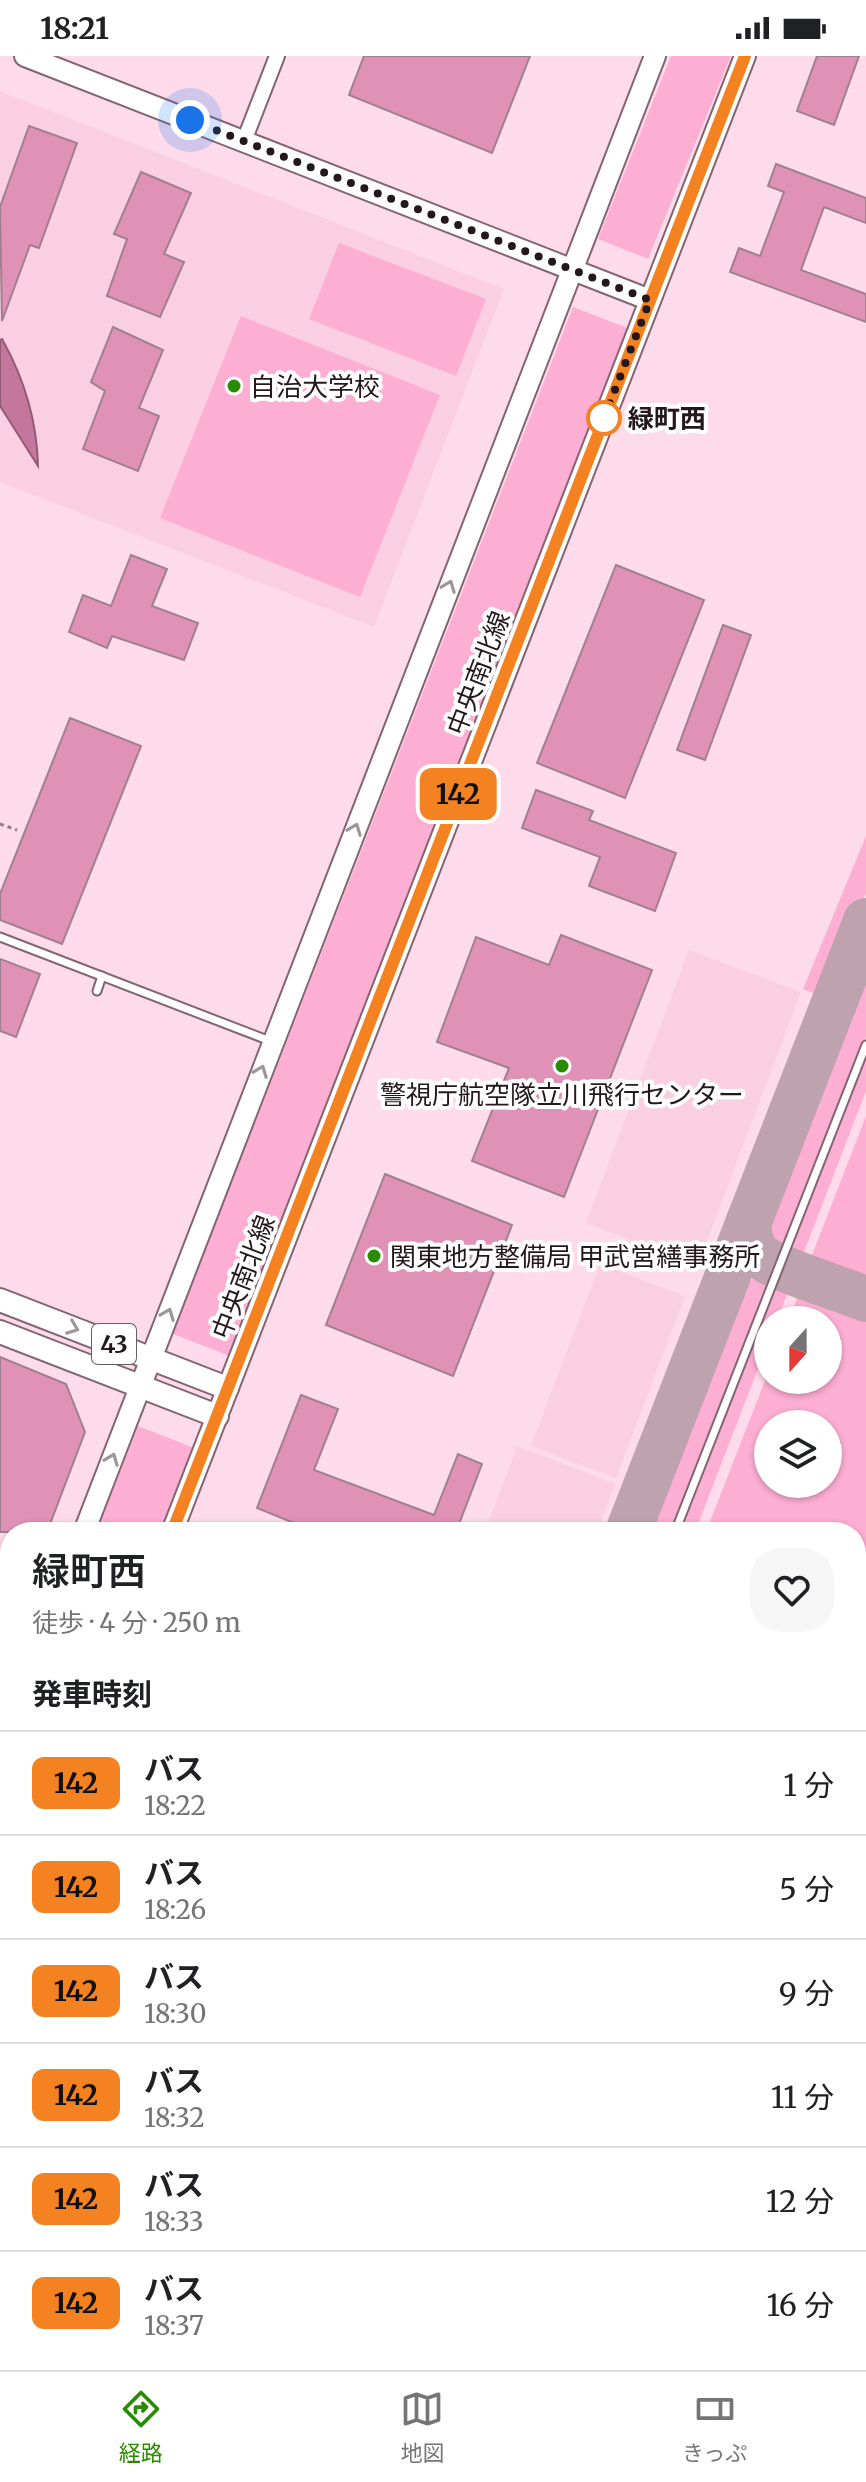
<!DOCTYPE html>
<html lang="ja">
<meta charset="utf-8">
<style>
:root{--surface:#fff;--page:#f6f6f6;--text:#202124;--muted:#757577;--line:#e0e0e0;--accent:#298b00}
body{margin:0;font-family:Merriweather,"Noto Sans JP",serif;background:var(--page);color:var(--text);height:100vh;display:flex;flex-direction:column;font-size:30px;white-space:nowrap}
*{box-sizing:border-box;margin:0}
p{font-size:26px;color:var(--muted)}
.icon{flex:none;width:44px;height:44px;fill:none;stroke:currentColor;stroke-width:2;stroke-linecap:round;stroke-linejoin:round}
.map{position:relative;flex:1;overflow:hidden}
.drawer{position:absolute;left:0px;top:1466px;width:866px;height:848px;display:flex;flex-direction:column;background:var(--surface);border-radius:32px 32px 0 0;box-shadow:0 2px 6px #0004}
.drawer>*{flex:none}
.badge{padding:0 16px;border-radius:12px;font-size:28px;line-height:52px}
.needle{width:52px;rotate:201deg}
.buttons{position:absolute;left:754px;top:1250px;display:grid;gap:16px}
.buttons a{display:grid;place-items:center;width:88px;height:88px;border-radius:50%;background:var(--surface);box-shadow:0 2px 6px #0004;font-size:40px}
.you{position:absolute;width:40px;height:40px;margin:-20px;border:6px solid #fff;border-radius:50%;background:#1a73e8;box-shadow:0 0 0 12px #1a73e833}
.map>.badge{position:absolute;translate:-50% -50%;box-shadow:0 0 0 4px #fff}
h2{padding:0 32px;font-size:30px;line-height:72px}
.round{display:grid;place-items:center;flex:none;width:84px;height:84px;border-radius:32px;background:var(--page)}
.head{display:flex;align-items:center;justify-content:space-between;height:136px;padding:0 32px}
h1{font-size:38px;font-weight:600;line-height:60px}
ul{padding:0;list-style:none}
li{display:flex;align-items:center;gap:24px;height:104px;padding:0 32px;border-top:2px solid var(--line)}
li div{flex:1}
li b{display:block;font-size:30px}
li em{font-style:normal}
li .badge{min-width:88px;font-weight:700;text-align:center}
.status{display:flex;justify-content:space-between;align-items:center;height:56px;padding:0 40px;background:var(--surface);direction:ltr}
.status svg{height:22px;fill:currentColor}
.tab-bar{display:flex;justify-content:space-around;align-items:center;height:112px;border-top:2px solid var(--line);background:var(--surface);font-size:22px;color:var(--muted)}
.tab-bar a{display:grid;justify-items:center;gap:4px}
.tab-bar .on{color:var(--accent)}
.map>svg:first-child{display:block}
</style>
<div class="status"><b>18:21</b><svg viewBox="0 0 49 12"><path d="M0 12V9h3v3zM5 12V6h3v6zM10 12V3h3v9zM15 12V0h3v12zM26 1h20v11H26zM47 4h2v5h-2z"/></svg></div>
<div class="map">
<svg width="866" height="2314" viewBox="0 0 866 2314">
<rect width="100%" height="100%" fill="#fedbea"/>
<g fill="#facfe2">
<polygon points="0,35 504,233 374,571 0,426"/>
<polygon points="689,894 801,936 698,1209 586,1167"/>
<polygon points="600,1208 685,1240 616,1422 531,1390"/>
<polygon points="517,1390 615,1428 597,1476 485,1476"/>
</g>
<g fill="#fdaed3" fill-rule="evenodd">
<polygon points="671,0 731,0 648,203 598,183"/>
<polygon points="339,187 486,243 456,320 309,263"/>
<polygon points="573,251 630,273 230,1300 173,1278"/>
<polygon points="241,260 440,339 360,541 160,462"/>
<polygon points="866,780 866,837 823,941 803,933"/>
<path d="M866,909V981L780,1201C766,1195 761,1188 764,1173Z"/>
<polygon points="866,1001 866,1035 799,1209 787,1204"/>
<polygon points="866,1060 866,1235 807,1212"/>
<polygon points="756,1222 769,1224 672,1476 647,1476 740,1237 747,1227"/>
<polygon points="777,1228 790,1231 777,1264 768,1264 768,1287 695,1476 681,1476"/>
<path d="M799,1237L866,1262V1798L856,1824V1476H706L768,1317V1324H828V1264H789ZM768,1368H828V1428H768Z"/>
<polygon points="138,1370 197,1393 164,1476 97,1476"/>
<polygon points="626,1424 639,1429 620,1476 605,1476"/>
<polygon points="10,1698 10,1849 0,1847 0,1724"/>
<polygon points="866,2113 866,2314 789,2314 792,2304 856,2304 856,2139"/>
<polygon points="375,2304 665,2304 661,2314 371,2314"/>
</g>
<path fill="#c3779c" stroke="#935a76" stroke-width="2" d="M2,283C25,324 37,364 38,410L0,350V284Z"/>
<g fill="none" stroke-linecap="round" stroke-linejoin="round">
<g stroke="#bea2ae" stroke-width="46">
<path d="M749,1165C748,1178 750,1190 760,1200C775,1213 844,1234 866,1243"/>
<polyline points="628,1476 866,865"/>
</g>
<g stroke="#bea2ae" stroke-width="114">
<polyline points="856,1965 866,1939"/>
<polyline points="720,2314 724,2304"/>
</g>
</g>
<g fill="#df91b6" stroke="#a0808e" stroke-width="2">
<polygon points="364,0 530,0 492,97 349,39"/>
<polygon points="817,0 859,0 834,69 797,55"/>
<polygon points="29,70 77,87 39,192 30,189 2,265 0,151"/>
<polygon points="776,108 866,142 866,167 824,151 801,214 866,238 866,266 730,216 739,192 760,200 784,136 768,130"/>
<polygon points="141,116 191,137 164,198 184,206 160,261 107,240 127,183 114,178"/>
<polygon points="113,271 163,294 139,352 159,360 138,415 83,393 105,335 91,326"/>
<polygon points="131,499 167,513 152,550 198,567 184,604 112,580 107,592 69,576 83,539 111,550"/>
<polygon points="616,509 704,544 625,742 537,707"/>
<polygon points="723,569 751,579 705,704 677,694"/>
<polygon points="70,662 141,690 62,888 0,864 0,838"/>
<polygon points="536,734 593,755 589,764 676,797 655,855 589,830 600,801 522,772"/>
<polygon points="561,879 652,914 564,1141 472,1105 509,1012 437,986 476,881 549,909"/>
<polygon points="0,903 40,918 16,981 0,975"/>
<polygon points="385,1118 512,1169 453,1320 326,1269"/>
<polygon points="0,1301 66,1328 85,1376 47,1476 0,1476"/>
<polygon points="301,1339 338,1353 314,1414 434,1459 458,1398 482,1408 456,1476 316,1476 257,1452"/>
</g>
<g fill="none" stroke-linecap="round" stroke-linejoin="round">
<defs>
<g id="lane">
<polyline points="0,881 270,985"/>
<polyline points="97,935 102,920"/>
<polyline points="675,1476 866,989"/>
<polyline points="347,2314 351,2304"/>
<polyline points="862,2314 866,2303"/>
</g>
<g id="street">
<polyline points="244,85 277,0"/>
<polyline points="0,1861 10,1865"/>
</g>
<g id="secondary">
<polyline points="25,0 650,244"/>
<polyline points="84,1476 655,0"/>
<polyline points="172,1476 745,0"/>
<polyline points="0,1689 10,1664"/>
<polyline points="0,1921 10,1895"/>
</g>
<g id="primary">
<polyline points="0,1244 227,1332"/>
<polyline points="0,1276 217,1360"/>
</g>
</defs>
<use href="#lane" stroke="#836572" stroke-width="11"/>
<use href="#street" stroke="#836572" stroke-width="18"/>
<use href="#secondary" stroke="#836572" stroke-width="24"/>
<use href="#primary" stroke="#836572" stroke-width="26"/>
<polyline stroke="#917a84" stroke-width="3" stroke-dasharray="4 4" stroke-linecap="butt" points="0,768 17,774"/>
<use href="#lane" stroke="#fff" stroke-width="7"/>
<use href="#street" stroke="#fff" stroke-width="14"/>
<use href="#secondary" stroke="#fff" stroke-width="20"/>
<use href="#primary" stroke="#fff" stroke-width="22"/>
</g>
<defs><path id="oneway-chevron" d="M-2-3.5L2.5 0L-2 3.5" fill="none" stroke-width="1.6" stroke-linecap="round" stroke-linejoin="round" transform="scale(2)"/></defs>
<g stroke="#9c9799">
<use href="#oneway-chevron" transform="translate(449 530) rotate(-69)"/>
<use href="#oneway-chevron" transform="translate(355 773) rotate(-69)"/>
<use href="#oneway-chevron" transform="translate(261 1015) rotate(-69)"/>
<use href="#oneway-chevron" transform="translate(168 1258) rotate(-69)"/>
<use href="#oneway-chevron" transform="translate(73 1272) rotate(21)"/>
<use href="#oneway-chevron" transform="translate(112 1403) rotate(-69)"/>
</g>
<g fill="none" stroke-linecap="round" stroke-linejoin="round">
<defs>
<polyline id="line" points="172,1476 745,0"/>
</defs>
<use href="#line" stroke="#fff" stroke-width="18"/>
<use href="#line" stroke="#f58220" stroke-width="12"/>
<polyline stroke="#24181d" stroke-width="8" stroke-dasharray="0 14.4" points="190,64 650,244 604,362"/>
</g>
<g fill="#298b00" stroke="#fff" stroke-width="3">
<circle cx="234" cy="330" r="8"/>
<circle cx="562" cy="1010" r="8"/>
<circle cx="374" cy="1200" r="8"/>
</g>
<circle fill="#fff" stroke="#f58220" stroke-width="4" cx="604" cy="362" r="16"/>
<g text-anchor="middle" dominant-baseline="central" stroke-width="8" stroke-linejoin="round" paint-order="stroke">
<rect fill="#fff" stroke="#665d61" stroke-width="2" x="92" y="1268" width="44" height="40" rx="6"/>
<g font-size="24" font-weight="bold" fill="#24181d">
<text x="114" y="1288">43</text>
</g>
<g font-size="26" fill="#24181d" stroke="#fff" text-anchor="start">
<text x="250" y="330">自治大学校</text>
<text x="562" y="1038" text-anchor="middle">警視庁航空隊立川飛行センター</text>
<text x="390" y="1200">関東地方整備局 甲武営繕事務所</text>
</g>
<g font-size="26" font-weight="bold" fill="#24181d" stroke="#fff" text-anchor="start">
<text x="628" y="362">緑町西</text>
</g>
<g font-size="26" fill="#24181d" stroke="#fff">
<text transform="translate(478 617) rotate(-69)">中央南北線</text>
<text transform="translate(243 1221) rotate(-69)">中央南北線</text>
</g>
</g>
</svg>
<div class="buttons">
<a><svg class="needle" viewBox="-14 -14 28 28"><path d="M0-13l5 13h-10z" fill="#e53935"/><path d="M0 13l5-13h-10z" fill="#757577"/></svg></a>
<a><svg class="icon" aria-label="layers" viewBox="0 0 24 24"><path d="M12 4l9 5-9 5-9-5zM3 14l9 5 9-5"/></svg></a>
</div>
<div class="you" style="left:190px;top:64px"></div>
<b class="badge" style="left:458px;top:738px;background:#f58220;color:#111">142</b>
<section class="drawer">
<div class="head"><div><h1>緑町西</h1><p>徒歩 · 4 分 · 250 m</p></div><a class="round"><svg class="icon" aria-label="heart" viewBox="0 0 24 24"><path d="M12 20l-8-8c-3-5 5-10 8-4 3-6 11-1 8 4z"/></svg></a></div>
<h2>発車時刻</h2>
<ul>
<li><span class="badge" style="background:#f58220;color:#111">142</span><div><b>バス</b><p>18:22</p></div><em>1 分</em></li>
<li><span class="badge" style="background:#f58220;color:#111">142</span><div><b>バス</b><p>18:26</p></div><em>5 分</em></li>
<li><span class="badge" style="background:#f58220;color:#111">142</span><div><b>バス</b><p>18:30</p></div><em>9 分</em></li>
<li><span class="badge" style="background:#f58220;color:#111">142</span><div><b>バス</b><p>18:32</p></div><em>11 分</em></li>
<li><span class="badge" style="background:#f58220;color:#111">142</span><div><b>バス</b><p>18:33</p></div><em>12 分</em></li>
<li><span class="badge" style="background:#f58220;color:#111">142</span><div><b>バス</b><p>18:37</p></div><em>16 分</em></li>
</ul>
</section>
</div>
<nav class="tab-bar">
<a class="on"><svg class="icon" aria-label="directions" viewBox="0 0 24 24"><path d="M12 3l9 9-9 9-9-9zM9 14v-3h6M13 9l2 2-2 2"/></svg>経路</a>
<a><svg class="icon" aria-label="map" viewBox="0 0 24 24"><path d="M3 6l6-2 6 2 6-2v14l-6 2-6-2-6 2zM9 4v14M15 6v14"/></svg>地図</a>
<a><svg class="icon" aria-label="tickets" viewBox="0 0 24 24"><path d="M3 7h18v10H3zM15 7v10"/></svg>きっぷ</a>
</nav>
